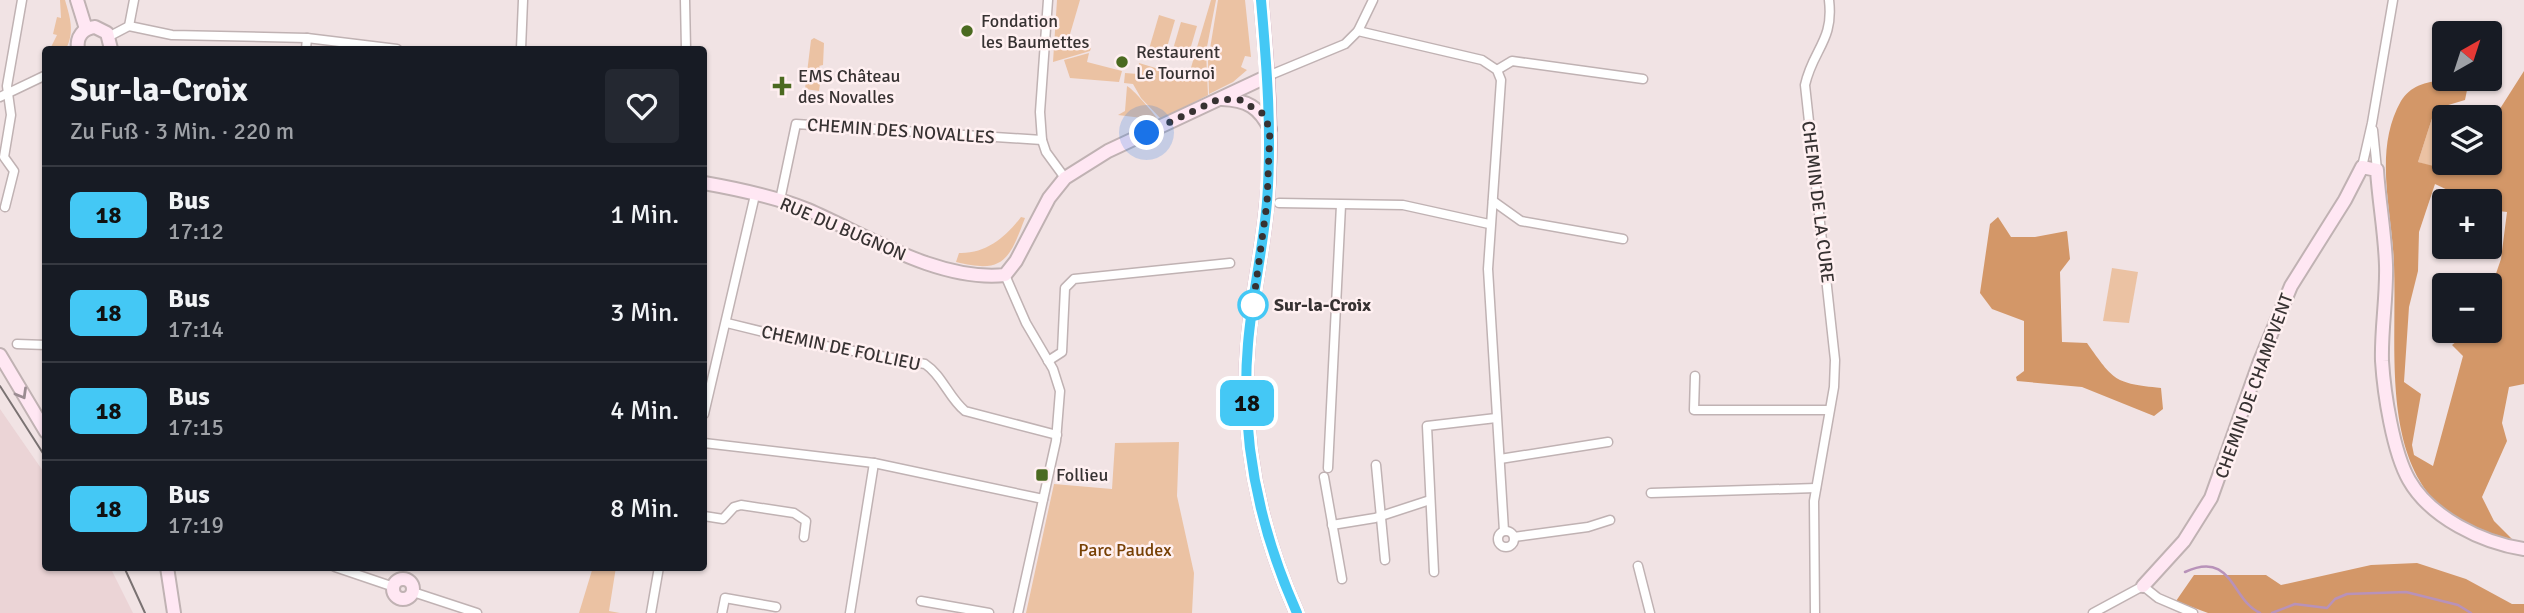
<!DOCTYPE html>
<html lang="de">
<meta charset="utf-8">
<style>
:root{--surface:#171b24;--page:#242831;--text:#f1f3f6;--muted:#9ea1a6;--line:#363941}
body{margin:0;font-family:Signika,sans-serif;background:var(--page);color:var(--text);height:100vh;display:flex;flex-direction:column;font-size:26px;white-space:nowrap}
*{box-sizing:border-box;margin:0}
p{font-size:23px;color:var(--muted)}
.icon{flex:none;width:38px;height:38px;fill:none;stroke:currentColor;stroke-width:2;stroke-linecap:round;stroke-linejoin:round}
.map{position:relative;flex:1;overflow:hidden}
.sheet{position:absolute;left:42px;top:46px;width:665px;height:525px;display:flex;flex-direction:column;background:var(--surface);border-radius:7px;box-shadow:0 2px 5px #0004}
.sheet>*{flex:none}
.badge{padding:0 14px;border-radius:10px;font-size:24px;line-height:46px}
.needle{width:46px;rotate:39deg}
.controls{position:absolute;left:2432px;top:21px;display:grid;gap:14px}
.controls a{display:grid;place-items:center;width:70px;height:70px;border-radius:7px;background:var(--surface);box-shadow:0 2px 5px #0004;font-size:35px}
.you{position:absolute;width:35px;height:35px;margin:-18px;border:5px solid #fff;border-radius:50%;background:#1a73e8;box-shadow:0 0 0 10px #1a73e833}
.map>.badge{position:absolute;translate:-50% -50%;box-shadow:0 0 0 4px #fff}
.round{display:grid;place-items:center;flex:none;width:74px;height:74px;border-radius:7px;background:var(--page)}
.head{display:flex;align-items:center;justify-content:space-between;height:119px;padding:0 28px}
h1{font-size:33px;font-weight:700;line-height:52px}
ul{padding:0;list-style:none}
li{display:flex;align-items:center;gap:21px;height:98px;padding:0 28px;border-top:2px solid var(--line)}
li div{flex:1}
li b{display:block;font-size:26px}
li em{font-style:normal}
li .badge{min-width:77px;font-weight:700;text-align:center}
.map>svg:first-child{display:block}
</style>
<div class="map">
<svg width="2524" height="613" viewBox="0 0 2524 613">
<rect width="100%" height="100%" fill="#f1e3e4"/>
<polygon fill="#ebd4d6" points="0,409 45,474 46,567 110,567 133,613 0,613"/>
<g fill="#ebc2a3">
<path d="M60,0H65C70,17 75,32 66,49H50L57,35L53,34L57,17L61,18Z"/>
<polygon points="1057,0 1080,0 1068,41 1091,48 1090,51 1053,62"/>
<polygon points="1211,0 1216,0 1206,52 1208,95 1161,119 1141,98 1133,84 1124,83 1125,73 1138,74 1139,63 1198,81 1190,77 1190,71"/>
<polygon points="1218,0 1245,0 1251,57 1245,56 1241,67 1247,70 1233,82 1209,94 1208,61"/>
<polygon points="1159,15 1175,20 1165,54 1149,49"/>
<polygon points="1181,22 1197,26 1187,60 1171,56"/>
<polygon points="814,38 824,43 823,65 819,66 822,70 819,91 805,89 811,40"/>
<polygon points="1089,53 1087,62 1122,71 1119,82 1070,78 1064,60"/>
<path d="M1127,86C1132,88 1154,113 1158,120L1118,115L1125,111Z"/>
<polygon points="2435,109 2462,117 2445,117 2445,163 2447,163 2445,171 2418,162"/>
<path d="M1021,217L1025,218C1009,260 1004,274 956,262L959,253C986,254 1006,237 1021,217Z"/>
<polygon points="2112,268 2138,272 2129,323 2103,321"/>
<polygon points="1179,442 1177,496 1194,573 1192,613 1026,613 1054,484 1112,489 1115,443"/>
<polygon points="593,567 616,567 609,611 620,613 579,613"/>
</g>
<g fill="#d39768" fill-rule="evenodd">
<path d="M2524,71V384L2509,387L2502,423L2507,441L2482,497L2494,521L2512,539C2371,515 2398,370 2394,264C2392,211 2373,150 2401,101C2415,78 2446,78 2468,85L2465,100L2435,109L2418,162L2464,174L2470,163H2490V117H2478L2476,110L2496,115ZM2435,184L2471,201H2490V210L2507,212L2501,259L2490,291V331H2470L2452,345L2463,356L2433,466L2414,455L2412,445L2421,394L2404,382L2409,307L2418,271L2419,232Z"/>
<path d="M1998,217L2011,237H2035L2067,231L2070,259L2060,272L2062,342L2087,343C2114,381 2114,383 2161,388L2163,409L2154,416L2082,387L2017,381L2016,377L2024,371V321L1992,309L1980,293L1990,224Z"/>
<polygon points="2417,563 2466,579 2512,604 2524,604 2524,613 2208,613 2176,601 2194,575 2266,575 2281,585 2371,565"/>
</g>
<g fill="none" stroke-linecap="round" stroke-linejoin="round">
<g stroke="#b892b9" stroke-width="2.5">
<path d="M2185,572C2233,550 2231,600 2260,613"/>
<polyline points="2272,613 2295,604 2327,608 2335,599 2347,594 2406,592 2458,605 2471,613"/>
</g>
<defs>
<g id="street">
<polyline points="685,0 686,49"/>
<polyline points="1048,0 1040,112 1042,140 1046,152 1065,178"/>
<polyline points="129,26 172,35 307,38 397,49"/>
<polyline points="1358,31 1482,60 1497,70 1501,80 1488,269 1504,531"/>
<polyline points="110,36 129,26 134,0"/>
<polyline points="306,49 307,38"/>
<polyline points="521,49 523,0"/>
<polyline points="1497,70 1512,61 1643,79"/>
<polyline points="1268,76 1345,44 1358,31 1373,0"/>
<polyline points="0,97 46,75"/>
<polyline points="2373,130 2377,170"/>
<polyline points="2362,167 2372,123 2393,0"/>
<polyline points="780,200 796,124 1042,140"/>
<polyline points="1493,201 1521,221 1623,239"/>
<polyline points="1279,203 1403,205 1489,224"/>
<polyline points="5,207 14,171 4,157 11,115 7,86 22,0"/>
<polyline points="1005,275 1026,323 1053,369 1060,391 1056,441 1018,613"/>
<path d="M727,323L809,343L925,364C942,375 949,398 965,411L1057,435"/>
<polyline points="17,344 46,345"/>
<polyline points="1048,361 1062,352 1065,288 1074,279 1230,263"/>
<polyline points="1695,376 1694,410 1829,410"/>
<polyline points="704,414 755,195"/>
<polyline points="704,443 874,463 1043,499"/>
<polyline points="1500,459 1608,442"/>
<polyline points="1376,465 1385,560"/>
<polyline points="1328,468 1341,205"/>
<polyline points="1324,477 1342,579"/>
<polyline points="1651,493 1816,488"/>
<polyline points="704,516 723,519 734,507 741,505 794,513 806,521 804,537"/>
<polyline points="1332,525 1375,518 1430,500"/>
<circle cx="1506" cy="539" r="8"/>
<polyline points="1514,537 1588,527 1610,520"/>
<polyline points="1638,566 1650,613"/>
<polyline points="335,567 394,587"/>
<polyline points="1434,572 1427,426 1496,418"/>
<polyline points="413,592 477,613"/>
<polyline points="921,601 989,613"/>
<polyline points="651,613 659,567"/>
<polyline points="722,613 725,598 776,607"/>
<polyline points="850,613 874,463"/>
<path d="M1815,613L1814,501L1834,387L1835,360L1805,85C1813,49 1834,41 1829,0"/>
<polyline points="2093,613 2143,586 2158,598 2193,613"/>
</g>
<g id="secondary">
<polyline points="77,0 86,29"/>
<path d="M78,49C76,37 83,28 95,27L107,33L111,49"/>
<path d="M1222,99C1247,100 1259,107 1270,129"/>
<path d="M704,183C738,189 776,197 808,210C866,235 939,282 1005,275L1016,261L1049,198L1065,178L1108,151L1268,76"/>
<polyline points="0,355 46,432"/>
<polyline points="167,567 174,613"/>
<circle cx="403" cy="589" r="10"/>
<path d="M2143,586L2184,541L2211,498L2260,361L2291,286L2345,200L2362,167L2377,170C2379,202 2385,233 2386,265C2387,297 2381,329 2382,361C2384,393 2393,452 2409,480C2430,517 2482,543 2524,549"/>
</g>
<path id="primary" d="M1261,0C1267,68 1273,134 1267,202C1263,249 1252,296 1248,344C1240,438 1259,528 1297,613"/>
</defs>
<use href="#street" stroke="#c0b2b3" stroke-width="11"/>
<use href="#secondary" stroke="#c0b2b3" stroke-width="16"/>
<use href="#primary" stroke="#b9849d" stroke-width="16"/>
<use href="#street" stroke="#fff" stroke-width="8"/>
<use href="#secondary" stroke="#ffe7f3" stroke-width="12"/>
<use href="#primary" stroke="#ffd0e7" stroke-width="12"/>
<g stroke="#7a7272" stroke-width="2">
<polyline points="0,386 46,458"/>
<polyline points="124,567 145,613"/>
</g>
</g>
<defs><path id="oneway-chevron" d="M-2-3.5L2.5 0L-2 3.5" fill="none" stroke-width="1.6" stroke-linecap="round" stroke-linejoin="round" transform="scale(1.75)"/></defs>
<use stroke="#9b8c92" href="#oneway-chevron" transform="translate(22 394) rotate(60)"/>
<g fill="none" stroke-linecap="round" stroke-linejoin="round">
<defs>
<path id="line" d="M1261,0C1267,68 1272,134 1267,202C1263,249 1252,296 1248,344C1240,437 1259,528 1297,613"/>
</defs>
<use href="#line" stroke="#fff" stroke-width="16"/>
<use href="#line" stroke="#44c8f5" stroke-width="10"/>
<polyline stroke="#373232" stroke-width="7" stroke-dasharray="0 12.6" points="1147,133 1219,99 1240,100 1262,113 1270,129 1267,203 1253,305"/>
</g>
<g fill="#4b6a20" stroke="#fff0f1" stroke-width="2.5">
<circle cx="967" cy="31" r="7"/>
<circle cx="1122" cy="62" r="7"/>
<path d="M778.5 75.5h7v7h7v7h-7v7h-7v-7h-7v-7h7z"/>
<rect x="1035" y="468" width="14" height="14" rx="3.5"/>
</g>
<circle fill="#fff" stroke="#44c8f5" stroke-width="3.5" cx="1253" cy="305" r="14"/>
<g text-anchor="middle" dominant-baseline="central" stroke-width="5" stroke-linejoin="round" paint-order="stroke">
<g font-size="18" fill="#373232" stroke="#fff0f1" text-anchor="start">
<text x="981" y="21">Fondation<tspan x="981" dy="21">les Baumettes</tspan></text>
<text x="1136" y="52">Restaurent<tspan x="1136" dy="21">Le Tournoi</tspan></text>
<text x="798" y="76">EMS Château<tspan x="798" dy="21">des Novalles</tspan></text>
<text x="1056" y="475">Follieu</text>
</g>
<g font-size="18" fill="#373232" stroke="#fff0f1">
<text transform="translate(901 131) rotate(4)">CHEMIN DES NOVALLES</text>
<text transform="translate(1818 202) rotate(83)">CHEMIN DE LA CURE</text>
<text transform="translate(843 229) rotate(23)">RUE DU BUGNON</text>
<text transform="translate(841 348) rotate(12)">CHEMIN DE FOLLIEU</text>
<text transform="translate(2254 386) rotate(-70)">CHEMIN DE CHAMPVENT</text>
</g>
<g font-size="18" font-weight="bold" fill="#373232" stroke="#fff0f1" text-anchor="start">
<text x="1274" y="305">Sur-la-Croix</text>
</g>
<g font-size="18" fill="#774004" stroke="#fff0f1">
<text x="1125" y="550">Parc Paudex</text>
</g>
</g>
</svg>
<div class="controls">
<a><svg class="needle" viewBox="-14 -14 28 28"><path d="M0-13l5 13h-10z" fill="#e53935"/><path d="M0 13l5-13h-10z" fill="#9ea1a6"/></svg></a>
<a><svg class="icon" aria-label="layers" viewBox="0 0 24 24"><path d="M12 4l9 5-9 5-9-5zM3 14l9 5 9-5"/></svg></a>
<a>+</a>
<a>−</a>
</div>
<div class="you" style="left:1147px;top:133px"></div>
<b class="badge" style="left:1247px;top:403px;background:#44c8f5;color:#111">18</b>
<section class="sheet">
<div class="head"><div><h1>Sur-la-Croix</h1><p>Zu Fuß · 3 Min. · 220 m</p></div><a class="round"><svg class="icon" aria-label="heart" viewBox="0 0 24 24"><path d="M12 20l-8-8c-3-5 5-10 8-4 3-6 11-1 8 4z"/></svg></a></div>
<ul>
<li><span class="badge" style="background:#44c8f5;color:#111">18</span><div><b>Bus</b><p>17:12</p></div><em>1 Min.</em></li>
<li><span class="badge" style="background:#44c8f5;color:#111">18</span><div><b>Bus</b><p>17:14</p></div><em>3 Min.</em></li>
<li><span class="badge" style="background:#44c8f5;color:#111">18</span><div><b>Bus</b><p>17:15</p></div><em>4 Min.</em></li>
<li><span class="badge" style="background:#44c8f5;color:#111">18</span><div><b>Bus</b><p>17:19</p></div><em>8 Min.</em></li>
</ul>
</section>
</div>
